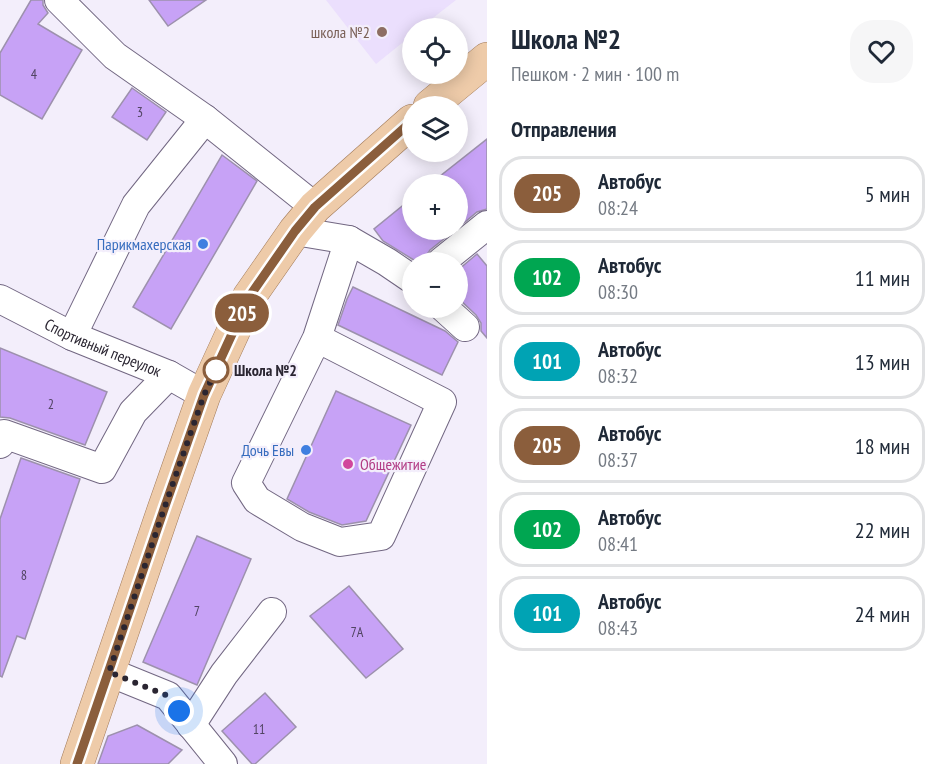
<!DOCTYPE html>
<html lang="ru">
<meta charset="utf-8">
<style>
:root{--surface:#fff;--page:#f6f6f7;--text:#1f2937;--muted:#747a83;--line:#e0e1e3}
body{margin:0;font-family:"PT Sans Narrow",sans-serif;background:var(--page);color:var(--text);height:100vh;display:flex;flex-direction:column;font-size:22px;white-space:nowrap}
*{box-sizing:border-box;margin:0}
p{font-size:20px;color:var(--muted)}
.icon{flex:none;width:33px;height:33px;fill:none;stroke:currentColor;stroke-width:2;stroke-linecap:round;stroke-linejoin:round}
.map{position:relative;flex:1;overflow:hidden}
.drawer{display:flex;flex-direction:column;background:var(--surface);width:450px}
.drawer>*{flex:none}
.badge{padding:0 12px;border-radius:20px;font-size:21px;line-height:39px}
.controls{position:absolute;left:402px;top:18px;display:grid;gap:12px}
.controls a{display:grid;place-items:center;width:66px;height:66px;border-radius:50%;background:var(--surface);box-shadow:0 3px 15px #0003;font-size:30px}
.you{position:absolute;width:30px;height:30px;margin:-15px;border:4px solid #fff;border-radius:50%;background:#1a73e8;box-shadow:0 0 0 9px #1a73e833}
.map>.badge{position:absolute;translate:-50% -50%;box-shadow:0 0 0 3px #fff}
h2{padding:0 24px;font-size:22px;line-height:54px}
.round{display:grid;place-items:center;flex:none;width:63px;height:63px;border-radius:24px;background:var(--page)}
.overview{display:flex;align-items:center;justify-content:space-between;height:102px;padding:0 24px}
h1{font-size:28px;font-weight:600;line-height:45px}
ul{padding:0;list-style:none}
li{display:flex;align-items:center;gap:18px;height:75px;margin:0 12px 9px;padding:0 12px;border:3px solid var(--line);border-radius:24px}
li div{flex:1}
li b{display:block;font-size:22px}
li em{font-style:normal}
li .badge{min-width:66px;font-weight:700;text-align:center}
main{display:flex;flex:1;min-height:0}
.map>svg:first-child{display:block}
</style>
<main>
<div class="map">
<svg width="487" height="764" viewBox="0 0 487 764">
<rect width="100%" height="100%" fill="#f3eefb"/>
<polygon fill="#ebdffd" points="326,0 456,0 420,28 412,28 412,35 376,64"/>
<g fill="#c7a2f6" stroke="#9d91ad" stroke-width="1.5">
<polygon points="31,0 43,0 43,5 48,13 38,24 82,50 42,119 0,95 0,53"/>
<polygon points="149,0 206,0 168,26"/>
<polygon points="132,88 166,112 147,140 112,117"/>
<polygon points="487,139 487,209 477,212 458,228 458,184 430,184"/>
<polygon points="222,155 257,181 171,329 133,307"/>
<polygon points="412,198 412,230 455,230 430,250 426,256 425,262 417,262 383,241 374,229"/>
<polygon points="477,254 487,266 487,338 481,331 481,323 476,315 458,298 458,270"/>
<polygon points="353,287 445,331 458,342 442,375 338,325 347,299"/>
<polygon points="0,348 107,392 85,445 10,418 0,417"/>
<polygon points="336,391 411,425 366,521 342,525 309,512 287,499"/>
<polygon points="21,458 80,479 25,639 17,636 2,677 0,676 0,519"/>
<polygon points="197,536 251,559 197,685 143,662"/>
<polygon points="349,586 403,649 366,678 310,616"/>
<polygon points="265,693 296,727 255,764 252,764 222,731"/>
<polygon points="137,725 182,750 168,764 98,764 108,736"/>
</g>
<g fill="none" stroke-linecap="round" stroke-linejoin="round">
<defs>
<g id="minor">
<polyline points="59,0 115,56 205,119 315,207"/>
<polyline points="295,231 349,240 387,262 412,279"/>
<polyline points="441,262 487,225"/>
<path id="s1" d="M0,299L72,336L169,375L204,395"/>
<polyline points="444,308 465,327"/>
<polyline points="72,336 136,205 205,119"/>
<polyline points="317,338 442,402 381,536 340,542 302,527 257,500 246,483 317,338 349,240"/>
<polyline points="0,444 4,434 102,469 133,412 169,375"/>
<polyline points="109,672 168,696 223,764"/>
<polyline points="191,725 224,674 272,612"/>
</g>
<g id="major">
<polyline points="430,106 487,59"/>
<polyline points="77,764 164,509 204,395 249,297 295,231 315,207 412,121"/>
</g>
</defs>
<use href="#minor" stroke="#726782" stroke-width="30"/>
<use href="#major" stroke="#a27b59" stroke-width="34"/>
<use href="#minor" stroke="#fff" stroke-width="28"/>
<use href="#major" stroke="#eecba9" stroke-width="33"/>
</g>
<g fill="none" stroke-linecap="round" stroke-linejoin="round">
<defs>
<polyline id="line" points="77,764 164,509 204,395 249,297 295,231 315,207 412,121"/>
</defs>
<use href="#line" stroke="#fff" stroke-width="14"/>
<use href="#line" stroke="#8b5e3c" stroke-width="9"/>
<polyline stroke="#2a2531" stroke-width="6" stroke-dasharray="0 10.8" points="179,711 168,696 109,672 164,509 204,395 216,370"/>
</g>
<circle fill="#8d6e63" stroke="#f3eefb" stroke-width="2" cx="382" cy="32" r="6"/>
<g fill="#3f7fe0" stroke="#f3eefb" stroke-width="2">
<circle cx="203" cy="244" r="6"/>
<circle cx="306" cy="450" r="6"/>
</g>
<circle fill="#fff" stroke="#8b5e3c" stroke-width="3" cx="216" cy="370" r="12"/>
<circle fill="#d1479c" stroke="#f3eefb" stroke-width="2" cx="348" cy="464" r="6"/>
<g text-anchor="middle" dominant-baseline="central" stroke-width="4.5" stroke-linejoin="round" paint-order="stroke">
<g font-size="14" fill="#514462">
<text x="34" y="74">4</text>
<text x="140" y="112">3</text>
<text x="51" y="404">2</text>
<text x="24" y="575">8</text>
<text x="197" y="611">7</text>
<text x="357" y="632">7А</text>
<text x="259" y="729">11</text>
</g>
<g font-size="16" fill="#785e54" stroke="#f3eefb" text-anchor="end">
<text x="370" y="32">школа №2</text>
</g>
<g font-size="16" fill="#366cbe" stroke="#f3eefb" text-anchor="end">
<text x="191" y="244">Парикмахерская</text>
<text x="294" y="450">Дочь Евы</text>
</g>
<g font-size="16" fill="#2a2531" stroke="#f3eefb">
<text stroke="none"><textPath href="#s1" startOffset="114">Спортивный переулок</textPath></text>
</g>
<g font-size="16" font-weight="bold" fill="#2a2531" stroke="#f3eefb" text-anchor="start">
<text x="234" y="370">Школа №2</text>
</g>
<g font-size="16" fill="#b23c85" stroke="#f3eefb" text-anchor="start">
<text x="360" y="464">Общежитие</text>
</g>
</g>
</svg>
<div class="controls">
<a><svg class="icon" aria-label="locate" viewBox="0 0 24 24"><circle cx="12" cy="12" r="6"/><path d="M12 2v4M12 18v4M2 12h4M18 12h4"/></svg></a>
<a><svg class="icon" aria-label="layers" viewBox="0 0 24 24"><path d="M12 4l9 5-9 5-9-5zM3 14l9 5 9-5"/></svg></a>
<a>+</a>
<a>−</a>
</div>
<div class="you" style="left:179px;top:711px"></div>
<b class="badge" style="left:242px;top:313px;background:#8b5e3c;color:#fff">205</b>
</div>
<section class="drawer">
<div class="overview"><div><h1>Школа №2</h1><p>Пешком · 2 мин · 100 m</p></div><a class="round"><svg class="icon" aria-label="heart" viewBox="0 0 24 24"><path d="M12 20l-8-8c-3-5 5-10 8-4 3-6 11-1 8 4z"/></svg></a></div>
<h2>Отправления</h2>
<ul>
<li><span class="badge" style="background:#8b5e3c;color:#fff">205</span><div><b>Автобус</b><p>08:24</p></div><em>5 мин</em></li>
<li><span class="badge" style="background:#00a651;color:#fff">102</span><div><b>Автобус</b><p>08:30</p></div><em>11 мин</em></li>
<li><span class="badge" style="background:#00a3b4;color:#fff">101</span><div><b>Автобус</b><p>08:32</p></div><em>13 мин</em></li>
<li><span class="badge" style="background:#8b5e3c;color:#fff">205</span><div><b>Автобус</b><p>08:37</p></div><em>18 мин</em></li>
<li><span class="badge" style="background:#00a651;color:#fff">102</span><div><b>Автобус</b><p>08:41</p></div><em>22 мин</em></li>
<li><span class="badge" style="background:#00a3b4;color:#fff">101</span><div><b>Автобус</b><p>08:43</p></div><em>24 мин</em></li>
</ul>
</section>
</main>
